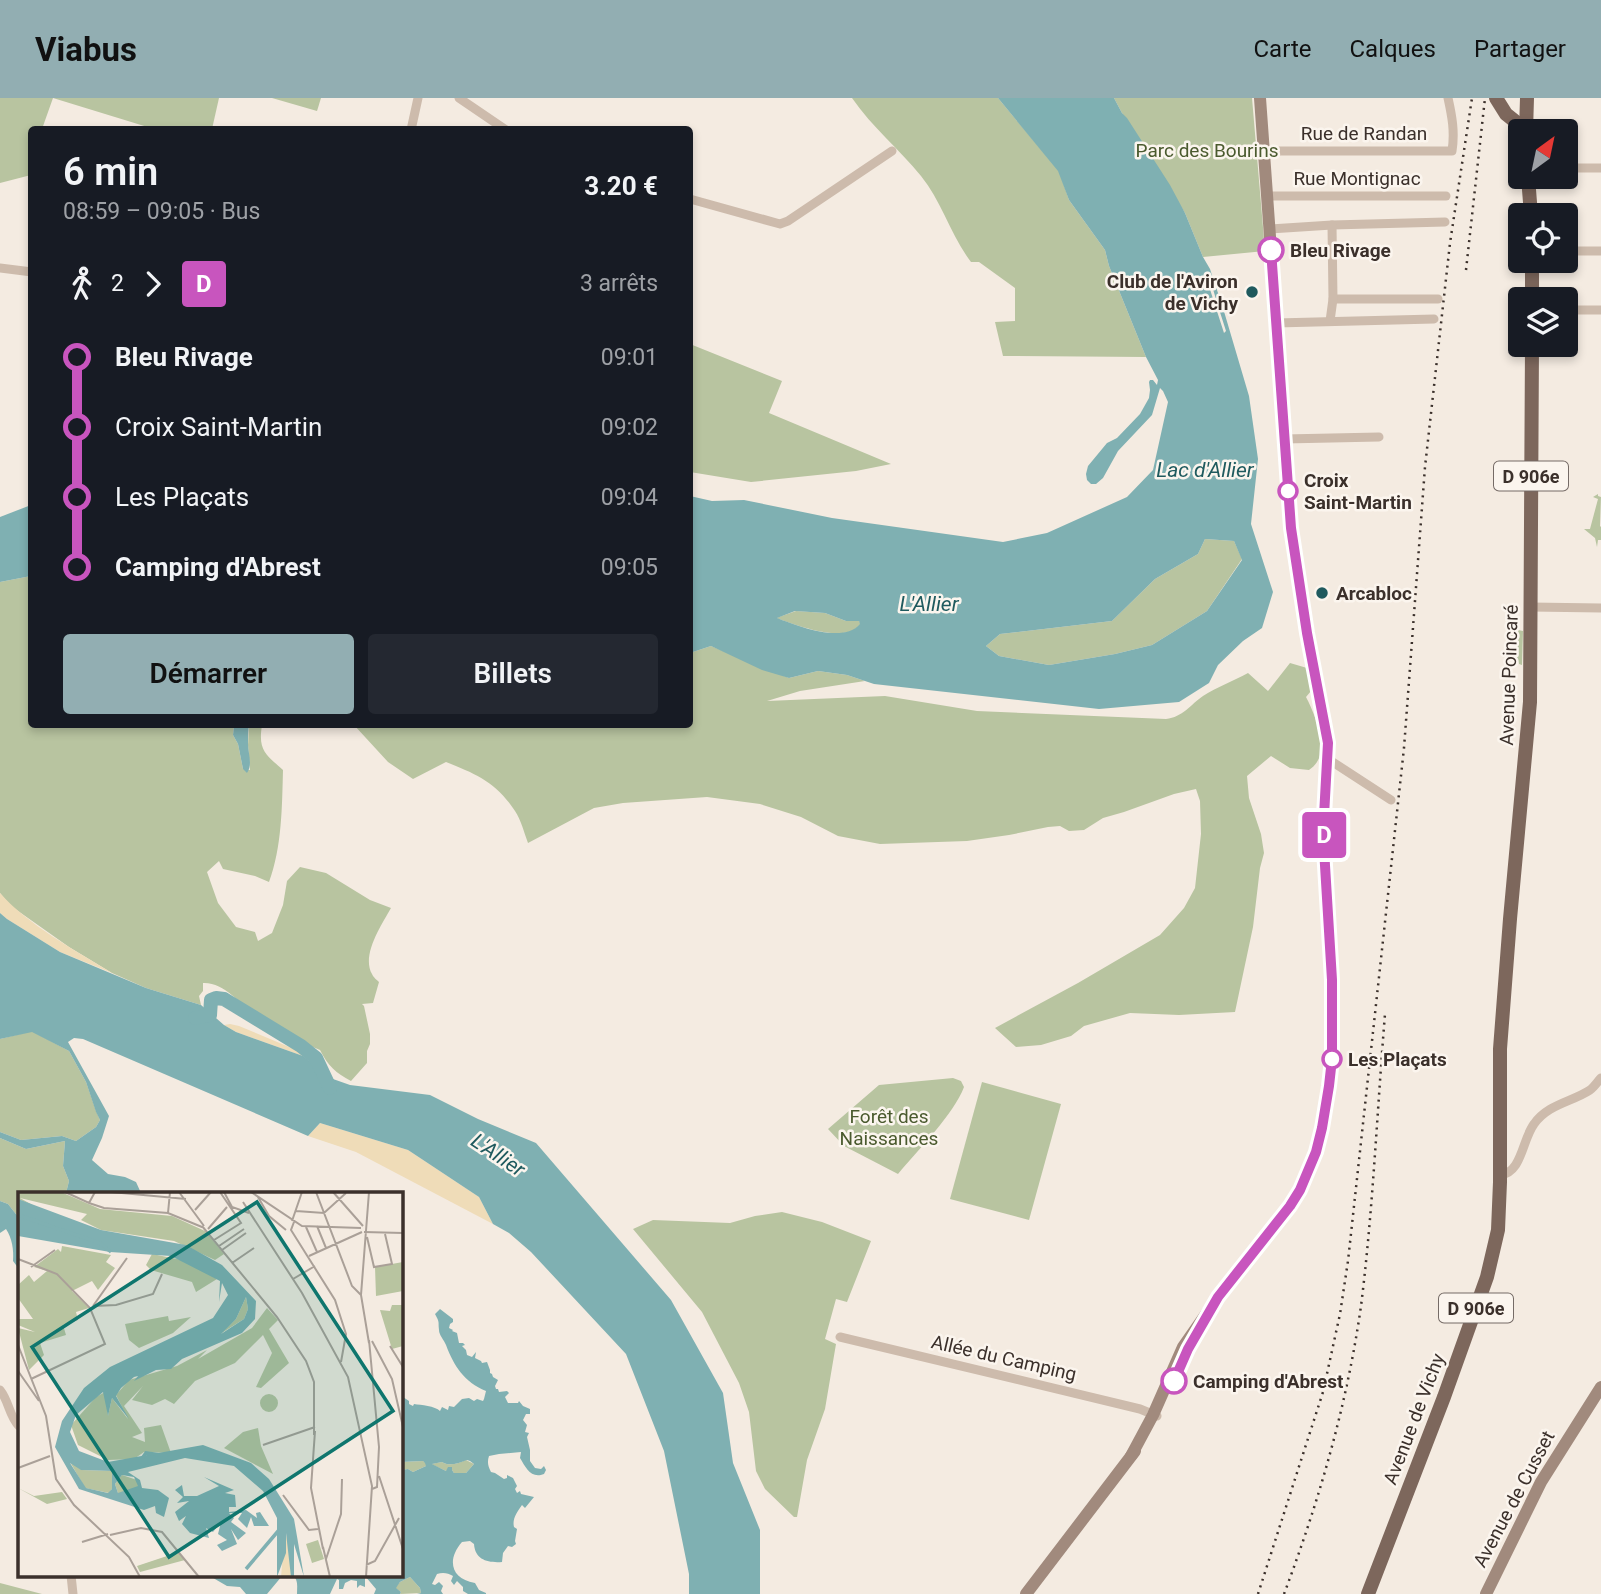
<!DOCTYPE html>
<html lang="fr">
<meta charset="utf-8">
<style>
:root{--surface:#171b24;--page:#242831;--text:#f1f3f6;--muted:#9ea1a6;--accent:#92aeb2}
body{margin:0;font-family:Roboto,sans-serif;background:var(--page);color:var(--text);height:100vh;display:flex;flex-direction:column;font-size:26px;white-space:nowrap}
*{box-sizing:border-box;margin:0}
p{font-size:23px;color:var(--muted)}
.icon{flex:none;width:38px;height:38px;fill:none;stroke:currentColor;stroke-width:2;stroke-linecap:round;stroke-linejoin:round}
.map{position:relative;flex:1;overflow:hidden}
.drawer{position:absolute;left:28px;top:28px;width:665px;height:602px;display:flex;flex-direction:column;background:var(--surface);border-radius:7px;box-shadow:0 4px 10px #0003}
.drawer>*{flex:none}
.badge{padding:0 14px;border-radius:5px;font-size:24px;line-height:46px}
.needle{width:46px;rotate:33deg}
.controls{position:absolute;left:1508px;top:21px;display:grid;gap:14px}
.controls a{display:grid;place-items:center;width:70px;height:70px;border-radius:7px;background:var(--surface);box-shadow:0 4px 10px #0003;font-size:35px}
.map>.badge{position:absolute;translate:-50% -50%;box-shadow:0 0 0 4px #fff}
.legs{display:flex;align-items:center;gap:10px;height:77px;padding:0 35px;font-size:23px}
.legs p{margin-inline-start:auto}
.head{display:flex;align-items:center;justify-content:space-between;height:119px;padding:0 35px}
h1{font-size:38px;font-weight:600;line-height:52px}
.primary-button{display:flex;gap:14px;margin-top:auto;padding:14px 35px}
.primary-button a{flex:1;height:80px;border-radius:7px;background:var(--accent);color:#111;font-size:28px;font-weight:600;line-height:80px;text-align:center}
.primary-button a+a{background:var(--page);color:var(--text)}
ul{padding:0 35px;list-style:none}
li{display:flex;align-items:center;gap:24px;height:70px;font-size:26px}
li i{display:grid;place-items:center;width:10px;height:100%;margin:0 9px;background:currentColor}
li i::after{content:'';width:18px;height:18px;margin:-9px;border:5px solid;border-radius:50%;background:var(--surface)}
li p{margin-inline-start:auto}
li:first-child i{background:linear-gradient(#0000 50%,currentColor 0)}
li:last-child i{background:linear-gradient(currentColor 50%,#0000 0)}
header{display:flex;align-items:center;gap:42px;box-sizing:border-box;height:98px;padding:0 35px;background:var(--accent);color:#111}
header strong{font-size:33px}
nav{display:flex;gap:38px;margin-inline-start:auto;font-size:24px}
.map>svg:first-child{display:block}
</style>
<header>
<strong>Viabus</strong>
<nav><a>Carte</a><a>Calques</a><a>Partager</a></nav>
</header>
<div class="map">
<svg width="1601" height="1496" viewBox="0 0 1601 1496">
<rect width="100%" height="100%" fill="#f4ebe1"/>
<g fill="#b8c4a0">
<polygon points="0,0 53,0 42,31 32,32 31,77 0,85"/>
<polygon points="53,0 219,0 212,31 154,31"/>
<polygon points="272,0 321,0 317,13"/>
<path d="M852,0H998L1059,73L1069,102L1105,152L1109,168L1146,259L1003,258L995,224L1015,223V190L979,164H971C951,138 942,104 921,78C899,51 872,29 852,0Z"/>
<polygon points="1114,0 1252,0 1265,153 1203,159 1185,115 1122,15"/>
<polygon points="690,246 782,283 769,315 891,366 856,373 751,384 690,374"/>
<polygon points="1598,396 1598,398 1601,399 1600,428 1601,429 1601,442 1598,442 1597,449 1595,440 1584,431 1590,431 1598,401 1593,399"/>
<polygon points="1205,441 1234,443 1242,461 1207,513 1152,547 1115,556 1049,567 999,558 986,548 1000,536 1112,523 1155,481 1198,456"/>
<path d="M31,478L32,626L234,627L233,637L238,646L243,671L250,672L248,647L249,627H262C258,652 265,656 283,672C282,709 282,749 269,784L255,778L223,771L219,763L207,774L218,805L236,829L255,834L258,843L272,835L283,807L287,783L300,769L326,775L370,802L391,810C382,826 361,857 372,876C373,879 377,882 379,884L373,905L362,906L364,908L370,936V946L367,953V965L351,983C336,975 328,968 320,952C297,943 276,931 255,917C240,906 224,884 203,885V893L199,898L201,907L146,890L112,875L69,849L11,808L0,795V484Z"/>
<path d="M796,513L825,515L846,523H859L861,526C845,547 797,527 776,520Z"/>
<polygon points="1508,530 1523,533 1522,567 1519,566 1506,531"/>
<path d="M711,548L789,580L818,573L847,577L865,583L800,593L767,603L885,598L977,613L1166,621C1183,619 1190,607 1203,598C1217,589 1233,583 1248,575L1268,593L1290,565L1307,570L1311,593L1306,599C1314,614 1328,648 1317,664C1315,667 1312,670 1309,672L1290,670L1271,658L1247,678L1249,700L1261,736L1264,755L1260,770L1253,829L1235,914L1179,917L1130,915L1084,928L1071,938L1041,947L1016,949L995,930L1078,885L1160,837L1184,810L1195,790L1201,736L1200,703L1196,691L1174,696L1124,714L1103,720L1084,732L1069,733L1060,728L1048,729L1009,737L967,743L880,746L838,738L801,719L760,706L707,699L623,705L594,710L528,745C524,734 521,722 515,713C496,684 476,676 446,664L413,681L388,664L354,627L690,626V555Z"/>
<polygon points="32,933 69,953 86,984 96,1013 100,1022 96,1029 76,1043 62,1038 21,1042 0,1034 0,941"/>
<path d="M953,980L961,983L964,989C954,1016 917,1053 898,1076L844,1048L828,1031L879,987Z"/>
<polygon points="982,984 1061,1006 1029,1122 950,1101"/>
<polygon points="0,1040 26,1051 65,1043 63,1068 69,1083 66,1095 19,1095 19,1120 8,1106 0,1103"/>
<polygon points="782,1114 822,1124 871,1143 847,1204 836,1201 825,1241 836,1246 825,1311 807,1362 797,1419 794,1419 765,1391 756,1373 749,1314 739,1285 702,1214 633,1131 653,1122 730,1125 755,1118"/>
<path d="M466,1362L474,1366L466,1375H454L452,1372V1370L446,1373L431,1366L442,1364C449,1369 459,1365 466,1362Z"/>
<polygon points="423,1363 426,1365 426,1368 413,1374 408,1371 401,1372 401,1364"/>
<polygon points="410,1479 420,1490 421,1495 400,1496 401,1494 395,1490 400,1484"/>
<polygon points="0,1485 42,1496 0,1496"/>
</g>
<g fill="#efdcb8">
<path d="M0,795C27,826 76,853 112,875L60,854L7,821L0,815Z"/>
<polygon points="230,926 239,928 294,951 303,958 236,934 224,927"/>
<polygon points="320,1025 408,1052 479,1099 493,1126 356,1054 308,1038"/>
</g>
<g fill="#7fb0b2" fill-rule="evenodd">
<path d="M998,0H1114L1122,15L1127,20L1170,87L1185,115L1203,159L1210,171L1222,207L1218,208L1210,181L1207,182L1224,235L1226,233L1219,211L1223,210L1249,298L1258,361L1251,426L1273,494L1262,530L1243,543L1218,567L1209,585L1179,604L1099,611L874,586L847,577L818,573L789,580L762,572L711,548L690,555V398L712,403L744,402L832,420L1003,444L1047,435L1127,399L1153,372L1168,304L1163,293L1160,290L1152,317L1118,353L1103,380L1096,386H1091L1087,382L1086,376L1088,368L1107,345L1117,340L1140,316L1149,300L1150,292L1149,284L1150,282H1153L1157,287L1158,282L1146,259L1109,168L1105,152L1069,102L1058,73ZM1205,441L1234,443L1242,462L1207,513L1152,547L1115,556L1049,567L999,558L986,548L1000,536L1112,523L1155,481L1198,456ZM795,513L825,515L846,523H859L860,526C844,546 797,528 777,520Z"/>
<polygon points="31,407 31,478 0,484 0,419"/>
<path d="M234,627H249C248,633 248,639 248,645C248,656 253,666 247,675L243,671L238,646L233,637Z"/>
<polygon points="0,815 7,821 60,854 146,890 201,907 224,927 236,934 303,958 333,981 350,987 430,997 478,1021 536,1045 671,1202 723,1295 733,1365 760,1432 760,1496 689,1496 689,1476 664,1353 626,1256 531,1154 509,1135 493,1126 479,1099 408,1052 320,1025 308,1038 83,941 74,940 68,944 109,1018 102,1040 92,1062 108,1076 125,1079 136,1084 141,1095 66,1095 69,1083 63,1068 65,1043 26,1051 0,1040 0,1034 21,1042 62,1038 76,1043 96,1029 100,1022 96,1014 86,984 69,953 32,934 0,941"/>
<path d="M0,1103L8,1106L19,1120V1171L13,1163C14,1152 12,1140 6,1131L0,1135Z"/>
<path d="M440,1211L453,1221V1224L450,1226L449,1230L453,1232L452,1233L457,1235L459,1245H463L465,1247L462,1248L466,1252L467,1257L472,1259L476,1254L475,1260L481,1263L482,1265L487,1264L490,1272V1275L492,1276L493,1279L498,1282L495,1288L496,1291H498L499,1294L507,1293L509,1295L505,1299L508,1305H518L519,1303L523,1308L530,1311V1316H526L523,1322L527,1327L525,1334L529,1335L527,1339L530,1352V1363L535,1370L541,1371L544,1368L546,1372L544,1376C531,1381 526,1370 520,1360L521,1354L499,1356L489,1358C487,1364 488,1368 491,1374L495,1375L504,1381L507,1380V1377L513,1380L517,1388L515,1391L517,1395L520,1393L521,1396L534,1399L525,1410L522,1407C517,1414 512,1421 514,1429L517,1431L515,1443L516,1446L512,1449L508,1448L503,1455L502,1464C488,1465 475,1462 474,1446L470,1443L462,1444C447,1461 450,1481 475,1485L479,1492L486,1495V1496H468L463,1493V1489L457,1483L454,1487L451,1483L453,1478C448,1475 443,1474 437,1476L432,1486L435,1487L439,1484L443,1488L441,1493L443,1496H417L421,1495L420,1490L410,1479L400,1484L396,1490L401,1494L400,1496H374L376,1491L365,1478V1489L360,1487L357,1490V1483L351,1482L345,1485L343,1491H339V1482L337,1481L330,1496H297C297,1488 299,1479 290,1477H401V1372L408,1371L413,1374L426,1368L425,1365L423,1363L401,1364V1301L402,1302L403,1299L409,1303V1306L413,1308L414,1306C421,1307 435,1308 440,1313L442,1309L448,1312L449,1308L454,1309L462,1301L469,1300L474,1303L477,1301L483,1303L484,1301L486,1293C464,1284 454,1268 446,1247C444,1242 439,1237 439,1232C438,1223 440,1225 435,1216ZM467,1362L470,1363L474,1366L466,1375H454L452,1372V1369H448L446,1373L432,1366L442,1364C449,1369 459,1365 467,1362Z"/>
<polygon points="208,1477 281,1477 282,1478 267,1496 246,1496 240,1489 227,1488"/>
</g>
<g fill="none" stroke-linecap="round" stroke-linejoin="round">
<polyline stroke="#7fb0b2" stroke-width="14" points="195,920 210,917 211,902 216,900 224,901 301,948 316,960 330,990"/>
<g stroke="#cdbbac" stroke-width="9">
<polyline points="459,0 506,32"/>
<polyline points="411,32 418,0"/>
<path d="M1264,53H1452C1455,34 1452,18 1448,0"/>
<polyline points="1566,70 1601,70"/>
<polyline points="1267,98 1446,98"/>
<polyline points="690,101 780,126 788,123 892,53"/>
<polyline points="1269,131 1332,127 1445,124"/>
<polyline points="1566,153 1601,153"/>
<polyline points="0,170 32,174"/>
<polyline points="1333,201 1438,201"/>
<polyline points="1566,212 1601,212"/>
<polyline points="1330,223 1333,201 1332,127"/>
<polyline points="1276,225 1434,221"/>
<polyline points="1284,341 1379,339"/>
<polyline points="1531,509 1601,510"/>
<polyline points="1328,661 1391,702"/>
<path d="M1500,1077C1522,1075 1522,1042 1534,1026C1548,1006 1572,1004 1590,992C1594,989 1598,983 1601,980"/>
<polyline points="840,1239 1140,1311 1157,1318"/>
<path d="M0,1292C9,1303 9,1318 19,1328"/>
<polyline points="71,1477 73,1496"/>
</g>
<g stroke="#a18a7d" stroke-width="12">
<polyline points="1131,1358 1153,1317 1183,1249 1218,1199 1290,1108 1300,1092 1316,1054 1322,1030 1329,988 1332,961 1332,882 1324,752 1324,718 1328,645 1307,535 1291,430 1260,0"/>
<polyline points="1026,1496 1135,1353"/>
<polyline points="1486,1496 1541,1384 1601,1289"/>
</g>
<g stroke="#7d675c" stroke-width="14">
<polyline points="1496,0 1506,16 1526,32"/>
<polyline points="1526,33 1527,0"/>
<polyline points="1528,79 1531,117"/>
<polyline points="1532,163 1532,201"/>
<polyline points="1368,1496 1444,1299 1487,1179 1498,1132 1500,1084 1500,951 1510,821 1530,604 1532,247"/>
</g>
<g stroke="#3b302b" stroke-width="2.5" stroke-dasharray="2 5" stroke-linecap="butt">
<polyline points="1466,172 1485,0"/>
<polyline points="1258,1496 1323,1294 1340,1216 1348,1163 1404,650 1425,369 1450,145 1472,0"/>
<path d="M1284,1496C1319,1403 1347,1307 1361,1208C1373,1112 1377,1014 1385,916"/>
</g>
</g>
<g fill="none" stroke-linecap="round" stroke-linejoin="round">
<defs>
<polyline id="line-1" points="1174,1283 1188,1251 1218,1199 1290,1108 1300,1092 1316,1054 1322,1030 1329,988 1332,961 1332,882 1324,751 1324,718 1328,645 1307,535 1291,430 1271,152"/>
</defs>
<use href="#line-1" stroke="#fff" stroke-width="16"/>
<use href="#line-1" stroke="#c855be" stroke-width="10"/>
</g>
<g fill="#fff" stroke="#c855be" stroke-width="3.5">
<circle cx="1271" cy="152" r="12"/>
<circle cx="1288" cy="393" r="9"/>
<circle cx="1332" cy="961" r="9"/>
<circle cx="1174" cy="1283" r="12"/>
</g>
<g fill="#1f5a5e" stroke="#fbf5ee" stroke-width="2.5">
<circle cx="1252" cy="194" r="7"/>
<circle cx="1322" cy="495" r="7"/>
</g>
<g text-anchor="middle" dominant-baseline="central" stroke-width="5" stroke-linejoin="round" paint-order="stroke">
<g fill="#fbf5ee" stroke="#756b66" stroke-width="2">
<rect x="1494" y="363.5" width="74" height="29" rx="5"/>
<rect x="1439" y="1195.5" width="74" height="29" rx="5"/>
</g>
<g font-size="18" font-weight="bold" fill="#3b302b">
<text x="1531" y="378">D 906e</text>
<text x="1476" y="1210">D 906e</text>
</g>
<g font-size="19" fill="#3b302b" stroke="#fbf5ee">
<text x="1364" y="35">Rue de Randan</text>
<text x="1357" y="80">Rue Montignac</text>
<text transform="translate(1509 577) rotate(-88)">Avenue Poincaré</text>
<text transform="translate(1004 1260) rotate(13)">Allée du Camping</text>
<text transform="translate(1414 1321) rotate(-69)">Avenue de Vichy</text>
<text transform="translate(1514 1401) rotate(-62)">Avenue de Cusset</text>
</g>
<g font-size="19" fill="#4a5a2e" stroke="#fbf5ee">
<text x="1207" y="52">Parc des Bourins</text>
<text x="889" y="1018">Forêt des<tspan x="889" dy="22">Naissances</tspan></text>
</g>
<g font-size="19" font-weight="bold" fill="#3b302b" stroke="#fbf5ee" text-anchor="start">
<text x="1290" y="152">Bleu Rivage</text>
<text x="1304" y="382">Croix<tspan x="1304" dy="22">Saint-Martin</tspan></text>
<text x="1348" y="961">Les Plaçats</text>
<text x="1193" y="1283">Camping d'Abrest</text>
</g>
<g font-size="19" font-weight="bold" fill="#3b302b" stroke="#fbf5ee" text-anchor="end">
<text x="1238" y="183">Club de l'Aviron<tspan x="1238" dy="22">de Vichy</tspan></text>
<text x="1336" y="495" text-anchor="start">Arcabloc</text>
</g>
<g font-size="21" font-style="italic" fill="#1f5a5e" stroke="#fbf5ee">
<text x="1205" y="372">Lac d'Allier</text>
<text x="929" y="506">L'Allier</text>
<text transform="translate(498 1057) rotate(34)">L'Allier</text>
</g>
</g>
<g transform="translate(18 1094)">
<rect width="385" height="385" fill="#f4ebe1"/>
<path d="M0,0H43L82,17L154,24L187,39L206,62L197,68L156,49L83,38L63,28L69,22L2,6L18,15L0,7ZM44,54L93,63L88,70L97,76L80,98L74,89L54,99L47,92L71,116L58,120L60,128L45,133L48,143L22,151L26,163L11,178L0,136L17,140L0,133V127H15L0,106V93L11,83L16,90L29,79L16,75L40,57L43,60ZM134,62L169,69L199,87L178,100L174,90L133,78L128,73ZM385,70V99L358,104L357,75ZM228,105L230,117L226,127L202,142L218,127ZM374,113H385V154L374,157L362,118L372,119ZM249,116L260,128L251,137L271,171L243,196L238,195L254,161L245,143L217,171L177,189L156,212L147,207L134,213L114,208L125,194L106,214L124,241L114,245L127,250L126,236L143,233L153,261L126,260L116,267L90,268L60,253L53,233L78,205L87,200L90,224L94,206L110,227L98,203L111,188L159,174L189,158L180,167L234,136ZM150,124L151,129L173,125L155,141L121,156L111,148L107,132ZM242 211a9 9 0 1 1 18 0a9 9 0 1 1-18 0ZM240,236L243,254L255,282L206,256L225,240ZM52,270L64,278L94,279V297L91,301L67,296ZM104,283L122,289V311L94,304L100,301L97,292ZM0,296L16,304L44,300L49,307L29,312ZM300,348L306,367L294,371L288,352ZM161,360L167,368L122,380L119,374Z" fill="#b8c4a0"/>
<path d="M267,339L272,358L273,385H263Z" fill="#efdcb8"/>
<path d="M0,7L83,38L168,53L204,73L238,109L237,127L224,141L164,167L153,177L138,178L116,189L120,184L116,185L103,196L98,204L111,227L94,206L90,224L85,200L58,223L52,240L61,259L90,270L185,253L233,271L251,287L276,327L286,385L276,352V385H273L268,341V361L259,385V326L245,299L216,274L167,266L110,280L122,288L124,296L140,298L151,306L146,325L138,321L137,314L126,318L61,297L37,255L44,229L66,196L92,175L195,126L210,103L204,91L201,110L202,89L153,64L92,60L0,44ZM228,105L230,117L226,127L203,142L218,127ZM52,271L63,278L94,279V297L90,301L68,296ZM104,283L116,285L120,294L100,301L97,292ZM186,285L216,298L207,301L217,303L218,315H211V320L228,318L239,326L238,321L242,320L251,334H236L233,325L229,336L220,327L224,321H211L216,326L213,330L228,341L220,348L213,337L219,352L204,359L199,353L209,348L200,342L203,330L195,340L188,336L191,346L172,341L164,332L168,324L161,329L157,320L171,309L159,311L165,305L157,298L164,293L166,304H179L201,294Z" fill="#7fb0b2" fill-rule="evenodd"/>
<path fill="none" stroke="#7fb0b2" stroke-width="3.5" d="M0,23L82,51L93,60M123,268L128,261L150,264M228,377L261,338"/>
<path fill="none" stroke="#aaa098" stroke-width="2" d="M47,0L71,11L77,0M93,0L168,7M161,0L186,34M206,0L214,15L231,21M233,0L284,34L343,36M298,0L334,94L343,103M315,0L345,34M351,0L343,103L351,151M240,5L251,24L268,38M225,10L284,101L330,185L354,294L348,385M71,11L86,16L150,21L184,35M177,18L193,0M278,19L306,21L328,1M150,21L152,0M274,29L284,0M276,30L273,38L317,108L328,142L323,170M184,34L259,125L288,169L296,190V243M299,34L308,56M288,35L299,60M190,37L209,15M346,40L385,41M349,45L356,75L374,72L367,42M196,48L223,31L202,0M201,54L226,37M204,58L228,41M291,64L344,40M0,67L39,82L72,116L87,152L13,187M214,71L236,56M13,75L37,58M275,87L297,74M75,114L109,66M76,114L98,113L135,102L144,82M351,148L361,255L359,295L354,297M354,149L374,187L385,235M0,153L28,224L38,287L56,313L111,365L122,385M372,154L385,175M0,179L21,209M297,239L293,296L305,357M245,253L297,235M0,276L32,264M361,284L385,357M265,303L291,338L300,337M92,343L123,336L144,340L181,385M64,350L90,342M305,355L312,385M308,367L323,322L324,287M348,373L357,369L381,326"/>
<path fill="#0f766e" fill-opacity="0.15" stroke="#0f766e" stroke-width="3.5" d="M239,10L375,219L151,365L14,155Z"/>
<rect width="385" height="385" fill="none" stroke="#3b302b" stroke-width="3.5"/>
</g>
</svg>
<div class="controls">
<a><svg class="needle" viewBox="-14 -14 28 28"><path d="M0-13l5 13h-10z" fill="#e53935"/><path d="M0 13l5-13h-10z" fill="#9ea1a6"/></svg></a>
<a><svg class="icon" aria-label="locate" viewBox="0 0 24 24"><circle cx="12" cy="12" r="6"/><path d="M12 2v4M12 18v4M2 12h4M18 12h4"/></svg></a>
<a><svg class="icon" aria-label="layers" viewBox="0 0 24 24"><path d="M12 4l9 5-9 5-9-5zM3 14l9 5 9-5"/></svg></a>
</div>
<b class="badge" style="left:1324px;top:737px;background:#c855be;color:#fff">D</b>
<section class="drawer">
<div class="head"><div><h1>6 min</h1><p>08:59 – 09:05 · Bus</p></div><b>3.20 €</b></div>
<div class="legs"><svg class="icon" aria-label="walk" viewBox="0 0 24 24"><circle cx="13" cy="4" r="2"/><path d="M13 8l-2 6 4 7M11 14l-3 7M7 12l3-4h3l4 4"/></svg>2<svg class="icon" aria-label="forward" viewBox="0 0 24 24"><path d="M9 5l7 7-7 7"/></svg><b class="badge" style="background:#c855be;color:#fff">D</b><p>3 arrêts</p></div>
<ul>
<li><i style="color:#c855be"></i><b>Bleu Rivage</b><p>09:01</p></li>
<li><i style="color:#c855be"></i><span>Croix Saint-Martin</span><p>09:02</p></li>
<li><i style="color:#c855be"></i><span>Les Plaçats</span><p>09:04</p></li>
<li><i style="color:#c855be"></i><b>Camping d'Abrest</b><p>09:05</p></li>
</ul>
<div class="primary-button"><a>Démarrer</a><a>Billets</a></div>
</section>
</div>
